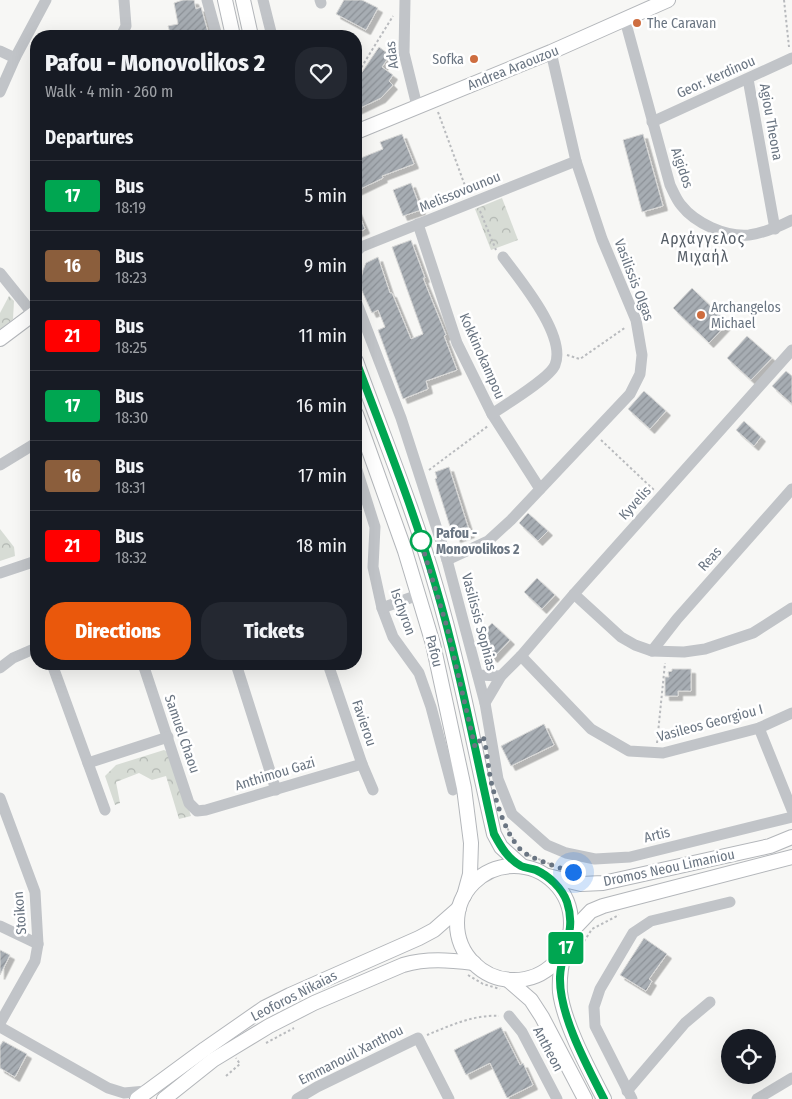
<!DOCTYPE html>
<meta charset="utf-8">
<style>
:root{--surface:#171b24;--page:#242831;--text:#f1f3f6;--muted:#9ea1a6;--line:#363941;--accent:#ea580c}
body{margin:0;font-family:"Fira Sans Condensed",sans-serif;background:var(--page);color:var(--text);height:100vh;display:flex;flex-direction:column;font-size:19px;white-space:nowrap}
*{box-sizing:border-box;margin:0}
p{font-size:16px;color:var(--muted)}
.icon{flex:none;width:28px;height:28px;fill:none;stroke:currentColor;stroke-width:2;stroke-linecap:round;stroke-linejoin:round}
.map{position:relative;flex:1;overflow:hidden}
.drawer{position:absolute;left:30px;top:30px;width:332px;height:640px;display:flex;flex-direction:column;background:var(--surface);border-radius:20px;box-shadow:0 5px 20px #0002}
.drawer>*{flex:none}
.badge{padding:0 10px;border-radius:4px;font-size:18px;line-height:32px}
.controls{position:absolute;left:721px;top:1029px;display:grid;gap:10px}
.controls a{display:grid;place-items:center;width:55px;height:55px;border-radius:50%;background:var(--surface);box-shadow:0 5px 20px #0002;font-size:25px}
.you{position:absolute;width:25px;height:25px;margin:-12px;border:4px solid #fff;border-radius:50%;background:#1a73e8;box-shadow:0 0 0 8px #1a73e833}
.map>.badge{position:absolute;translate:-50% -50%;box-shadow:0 0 0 2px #fff}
h2{padding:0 15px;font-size:19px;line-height:45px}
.round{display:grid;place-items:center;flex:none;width:52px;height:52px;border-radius:20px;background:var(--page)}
.head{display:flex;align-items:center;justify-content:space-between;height:85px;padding:0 15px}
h1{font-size:24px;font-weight:800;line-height:38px}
.action{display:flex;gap:10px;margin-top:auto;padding:10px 15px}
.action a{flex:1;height:58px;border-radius:20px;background:var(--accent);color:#fff;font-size:20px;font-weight:800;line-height:58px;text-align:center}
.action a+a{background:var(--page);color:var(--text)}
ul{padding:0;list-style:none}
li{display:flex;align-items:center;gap:15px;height:70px;padding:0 15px;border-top:1px solid var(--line)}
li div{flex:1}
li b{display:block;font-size:19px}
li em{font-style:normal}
li .badge{min-width:55px;font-weight:700;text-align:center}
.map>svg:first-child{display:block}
</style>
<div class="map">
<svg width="792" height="1099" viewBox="0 0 792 1099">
<defs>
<pattern id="forest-crowns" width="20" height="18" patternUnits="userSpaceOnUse" patternTransform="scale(1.25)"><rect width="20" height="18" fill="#d7dcd5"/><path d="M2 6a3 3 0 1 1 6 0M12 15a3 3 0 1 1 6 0" fill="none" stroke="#b2b7b2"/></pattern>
<pattern id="building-hatch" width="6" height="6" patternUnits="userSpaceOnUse" patternTransform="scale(1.25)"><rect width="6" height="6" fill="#a7adb3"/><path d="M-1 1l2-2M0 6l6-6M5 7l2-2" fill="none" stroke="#8c9197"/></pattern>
<filter id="shadow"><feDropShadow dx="4.5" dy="4.5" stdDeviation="0" flood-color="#0004"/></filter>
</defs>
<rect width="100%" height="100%" fill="#f7f7f5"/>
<g fill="url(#forest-crowns)">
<polygon points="502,198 518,240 491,250 475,209"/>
<polygon points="9,296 14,301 13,319 0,330 0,313"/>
<polygon points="0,529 14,547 15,556 0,561"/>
<polygon points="164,750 170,753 191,816 179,819 166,776 152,780 139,773 116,782 120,803 115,805 105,776 116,765"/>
</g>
<g fill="url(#building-hatch)" stroke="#d9d9d8" filter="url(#shadow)">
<polygon points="183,0 194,0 196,9 201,7 209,36 171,36 168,26 178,24 174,3"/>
<polygon points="344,0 362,0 378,8 366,30 336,14"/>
<polygon points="379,47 390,55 382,67 393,75 389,81 393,85 381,98 356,110 356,81"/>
<polygon points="402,134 414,164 382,176 383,178 356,191 356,160 383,149 380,142"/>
<polygon points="643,134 663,206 642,212 623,140"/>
<polygon points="411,183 421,210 403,216 393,190"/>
<polygon points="356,208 365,229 356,233"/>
<polygon points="411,240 425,278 423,278 446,335 444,336 457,370 426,381 428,389 403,399 378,330 385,327 378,310 372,313 362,291 361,279 363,270 366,263 378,257 390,293 392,293 411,339 423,334 392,247"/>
<polygon points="692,288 728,323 709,343 673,308"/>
<polygon points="747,336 772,358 751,380 727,358"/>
<polygon points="786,371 792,376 792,404 772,386"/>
<polygon points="644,391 666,411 650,429 628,409"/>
<polygon points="744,421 761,437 754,446 736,430"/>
<polygon points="449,467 470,533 456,538 454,532 452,533 435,479 437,478 435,472"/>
<polygon points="528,513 548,531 538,541 519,523"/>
<polygon points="537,578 555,595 542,609 524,592"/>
<polygon points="492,623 510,640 493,658 487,652 484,655 479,636"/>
<polygon points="672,669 691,669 691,691 678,691 678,696 665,696 665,677 669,677 668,672 672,671"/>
<polygon points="544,724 554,745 511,766 501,746"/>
<polygon points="644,938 667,954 649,979 652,981 646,991 620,975"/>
<polygon points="0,950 10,955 0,975"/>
<polygon points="501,1027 520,1065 523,1063 533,1085 507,1098 490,1063 466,1075 454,1050"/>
<polygon points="3,1041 27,1054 15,1077 0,1068 0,1046"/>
</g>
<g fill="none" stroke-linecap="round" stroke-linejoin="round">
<defs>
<g id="major">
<polyline points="225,0 233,36"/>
<polyline points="243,0 251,36"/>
<polyline points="356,132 551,52 668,0"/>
<polyline points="0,339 36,312"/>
<path d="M356,361C383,436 414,510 436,587C460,668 475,752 494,834L501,847L522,866"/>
<polyline points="356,414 405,551 433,644 464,788 471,843 470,874 464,896"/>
<circle cx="514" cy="923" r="57"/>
<polyline points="548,876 581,884 603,883 770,846 792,837"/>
<polyline points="570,933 591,911 603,906 792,857"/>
<path d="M564,953C561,966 559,979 560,992C564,1024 589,1070 604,1099"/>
<polyline points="508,980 531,1000 542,1017 585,1099"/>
<polyline points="137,1099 205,1049 264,1008 290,995 419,938 434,930 459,908"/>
<path d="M164,1099L213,1060L269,1026L314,1003L403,965C427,958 449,960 474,963"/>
</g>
</defs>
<use href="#major" stroke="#b3b6ba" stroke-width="16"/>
<g stroke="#b9bbbe" stroke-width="2" stroke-dasharray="2.5 2.5" stroke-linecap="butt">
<polyline points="784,0 789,47"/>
<polyline points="356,76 393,16"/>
<polyline points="438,112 468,194"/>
<polyline points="480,211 496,250"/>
<polyline points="356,337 362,351"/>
<polyline points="567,355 580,359 626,327"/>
<polyline points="601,440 654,490"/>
<polyline points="429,470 488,426"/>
<polyline points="657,743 665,663"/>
<polyline points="505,824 515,842"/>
<polyline points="529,855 550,864"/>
<polyline points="576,954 592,929 619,915"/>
<polyline points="468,975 483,984 500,989"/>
<path d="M427,1035C449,1026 475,1014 499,1016"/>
<polyline points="266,1043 294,1028"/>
<polyline points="226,1076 240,1064 236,1058"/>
</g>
<g stroke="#c1c4c8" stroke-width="11">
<polyline points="207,0 217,36"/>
<polyline points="263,0 272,36"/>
<polyline points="320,0 321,3"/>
<polyline points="405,0 404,53 417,106"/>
<path d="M625,20L670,185C673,191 676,199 681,205C695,223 725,237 749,235C764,233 778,227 792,220"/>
<polyline points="121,36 126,26 124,0"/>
<polyline points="0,51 15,58"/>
<polyline points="748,79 775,229"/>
<polyline points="0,92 15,58 46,0"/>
<polyline points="652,122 792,58"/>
<polyline points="418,224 457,343 492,414 540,489"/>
<polyline points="356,252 361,247 576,161"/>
<polyline points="0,273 33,314"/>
<polyline points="356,301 401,418 447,560 485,703 498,779 512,814 547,845 566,853 595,859 630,857 792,817"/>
<path d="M492,414C505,405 550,378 555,365C567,336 520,280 503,257"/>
<polyline points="0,465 36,443"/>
<polyline points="356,467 375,527 373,567 382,608 393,637 419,673 431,707 453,790"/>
<polyline points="447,560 488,541 511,520 630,394 640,374 642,355 636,320 602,239 576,161 551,52"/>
<polyline points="0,573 36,561"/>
<polyline points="574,594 621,637 635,645 652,651 684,652 705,649 753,633 792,608"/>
<polyline points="382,608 418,595"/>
<polyline points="652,651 677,619 792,489"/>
<polyline points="521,656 591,729 629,751 663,753 759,728 792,713"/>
<polyline points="52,664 105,810"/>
<polyline points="143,664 189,803 197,811 206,810 362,764"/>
<polyline points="236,664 276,790"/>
<polyline points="328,664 362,764 373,790"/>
<polyline points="0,668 13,658 36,648"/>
<polyline points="478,675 501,676"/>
<polyline points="485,703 501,676 521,656 574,594 792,350"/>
<polyline points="759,728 792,810"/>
<polyline points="88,763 168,737"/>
<polyline points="0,798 35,892 38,944 35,961 0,1023"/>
<polyline points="0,926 38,944"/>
<polyline points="509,1016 522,1032 557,1099"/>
<polyline points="0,1027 108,1088 124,1093 146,1091"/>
<polyline points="627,1091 685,1023 710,1002"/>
<polyline points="297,1099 317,1087 418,1038 449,1099"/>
<polyline points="632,1099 595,1026 594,1007 600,989 633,933 651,921 730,902"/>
<polyline points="757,1099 792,1078"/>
</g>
<use href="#major" stroke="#fff" stroke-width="14"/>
</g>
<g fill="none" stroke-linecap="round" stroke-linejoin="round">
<defs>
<path id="line" d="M356,361C384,436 414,510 436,587C460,668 475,752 494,834C501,847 508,859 521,866C525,868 531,868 536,870C549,876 562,888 567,902C577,932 561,949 560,977C559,1015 587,1066 604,1099"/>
</defs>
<use href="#line" stroke="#fff" stroke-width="11"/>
<use href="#line" stroke="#00a651" stroke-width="8"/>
<path stroke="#6a7582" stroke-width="5" stroke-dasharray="0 9" d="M421,541L420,539L447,627L475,747L483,736C488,753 488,772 493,789C499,810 507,837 523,852C529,857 564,870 573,872"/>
</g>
<g fill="#ce6d3f" stroke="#fff" stroke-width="2">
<circle cx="637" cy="23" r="5"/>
<circle cx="474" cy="59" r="5"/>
<circle cx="701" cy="315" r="5"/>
</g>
<circle fill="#fff" stroke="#00a651" stroke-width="2.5" cx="421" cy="541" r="10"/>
<g text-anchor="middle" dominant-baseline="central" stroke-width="5" stroke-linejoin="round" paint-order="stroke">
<g font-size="14" fill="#6a7582" stroke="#fff" text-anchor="start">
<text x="647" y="23">The Caravan</text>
<text x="464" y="59" text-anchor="end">Sofka</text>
<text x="711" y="307">Archangelos<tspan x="711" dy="16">Michael</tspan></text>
</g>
<g font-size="14" fill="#6a7582" stroke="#fff">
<text transform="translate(392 55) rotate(-97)">Adas</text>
<text transform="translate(513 68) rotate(-22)">Andrea Araouzou</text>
<text transform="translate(716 77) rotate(-24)">Geor. Kerdinou</text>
<text transform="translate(771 122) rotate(80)">Agiou Theona</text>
<text transform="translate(682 168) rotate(71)">Aigidos</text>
<text transform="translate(460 192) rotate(-22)">Melissovounou</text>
<text transform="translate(634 280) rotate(69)">Vasilissis Olgas</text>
<text transform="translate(482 356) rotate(66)">Kokkinokampou</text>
<text transform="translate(635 503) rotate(-48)">Kyvelis</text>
<text transform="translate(710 559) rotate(-48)">Reas</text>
<text transform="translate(403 612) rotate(70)">Ischyron</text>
<text transform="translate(479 622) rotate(75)">Vasilissis Sophias</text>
<text transform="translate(434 651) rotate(76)">Pafou</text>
<text transform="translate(364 723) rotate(71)">Favierou</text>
<text transform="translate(710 723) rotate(-15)">Vasileos Georgiou I</text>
<text transform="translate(182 734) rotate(71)">Samuel Chaou</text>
<text transform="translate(275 774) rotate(-17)">Anthimou Gazi</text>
<text transform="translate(657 835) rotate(-14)">Artis</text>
<text transform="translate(669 868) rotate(-12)">Dromos Neou Limaniou</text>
<text transform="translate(20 913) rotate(-95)">Stoikon</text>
<text transform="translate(294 996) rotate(-27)">Leoforos Nikaias</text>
<text transform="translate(548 1049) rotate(62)">Antheon</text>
<text transform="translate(351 1055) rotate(-27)">Emmanouil Xanthou</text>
</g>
<g font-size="14" font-weight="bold" fill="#6a7582" stroke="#fff" text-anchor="start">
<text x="436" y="533">Pafou -<tspan x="436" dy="16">Monovolikos 2</tspan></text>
</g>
<g font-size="16" letter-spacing="1" fill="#575f68" stroke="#fff">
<text x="703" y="238">Αρχάγγελος<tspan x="703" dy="18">Μιχαήλ</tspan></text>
</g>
</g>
</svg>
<div class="controls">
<a><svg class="icon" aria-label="locate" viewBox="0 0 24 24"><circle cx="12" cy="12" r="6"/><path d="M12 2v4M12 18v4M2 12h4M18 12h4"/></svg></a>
</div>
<div class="you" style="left:573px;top:872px"></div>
<b class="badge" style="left:566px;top:948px;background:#00a651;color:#fff">17</b>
<section class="drawer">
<div class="head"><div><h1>Pafou - Monovolikos 2</h1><p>Walk · 4 min · 260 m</p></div><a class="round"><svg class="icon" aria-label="heart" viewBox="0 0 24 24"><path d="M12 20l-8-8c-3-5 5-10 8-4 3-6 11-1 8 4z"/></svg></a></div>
<h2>Departures</h2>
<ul>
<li><span class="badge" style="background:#00a651;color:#fff">17</span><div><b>Bus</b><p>18:19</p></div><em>5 min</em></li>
<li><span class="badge" style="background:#8b5e3c;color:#fff">16</span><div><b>Bus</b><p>18:23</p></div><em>9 min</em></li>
<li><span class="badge" style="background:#f00;color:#fff">21</span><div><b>Bus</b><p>18:25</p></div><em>11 min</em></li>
<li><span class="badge" style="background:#00a651;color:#fff">17</span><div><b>Bus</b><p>18:30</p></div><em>16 min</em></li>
<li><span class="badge" style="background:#8b5e3c;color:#fff">16</span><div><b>Bus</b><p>18:31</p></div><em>17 min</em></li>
<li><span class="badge" style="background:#f00;color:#fff">21</span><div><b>Bus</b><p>18:32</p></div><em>18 min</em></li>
</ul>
<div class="action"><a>Directions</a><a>Tickets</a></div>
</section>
</div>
